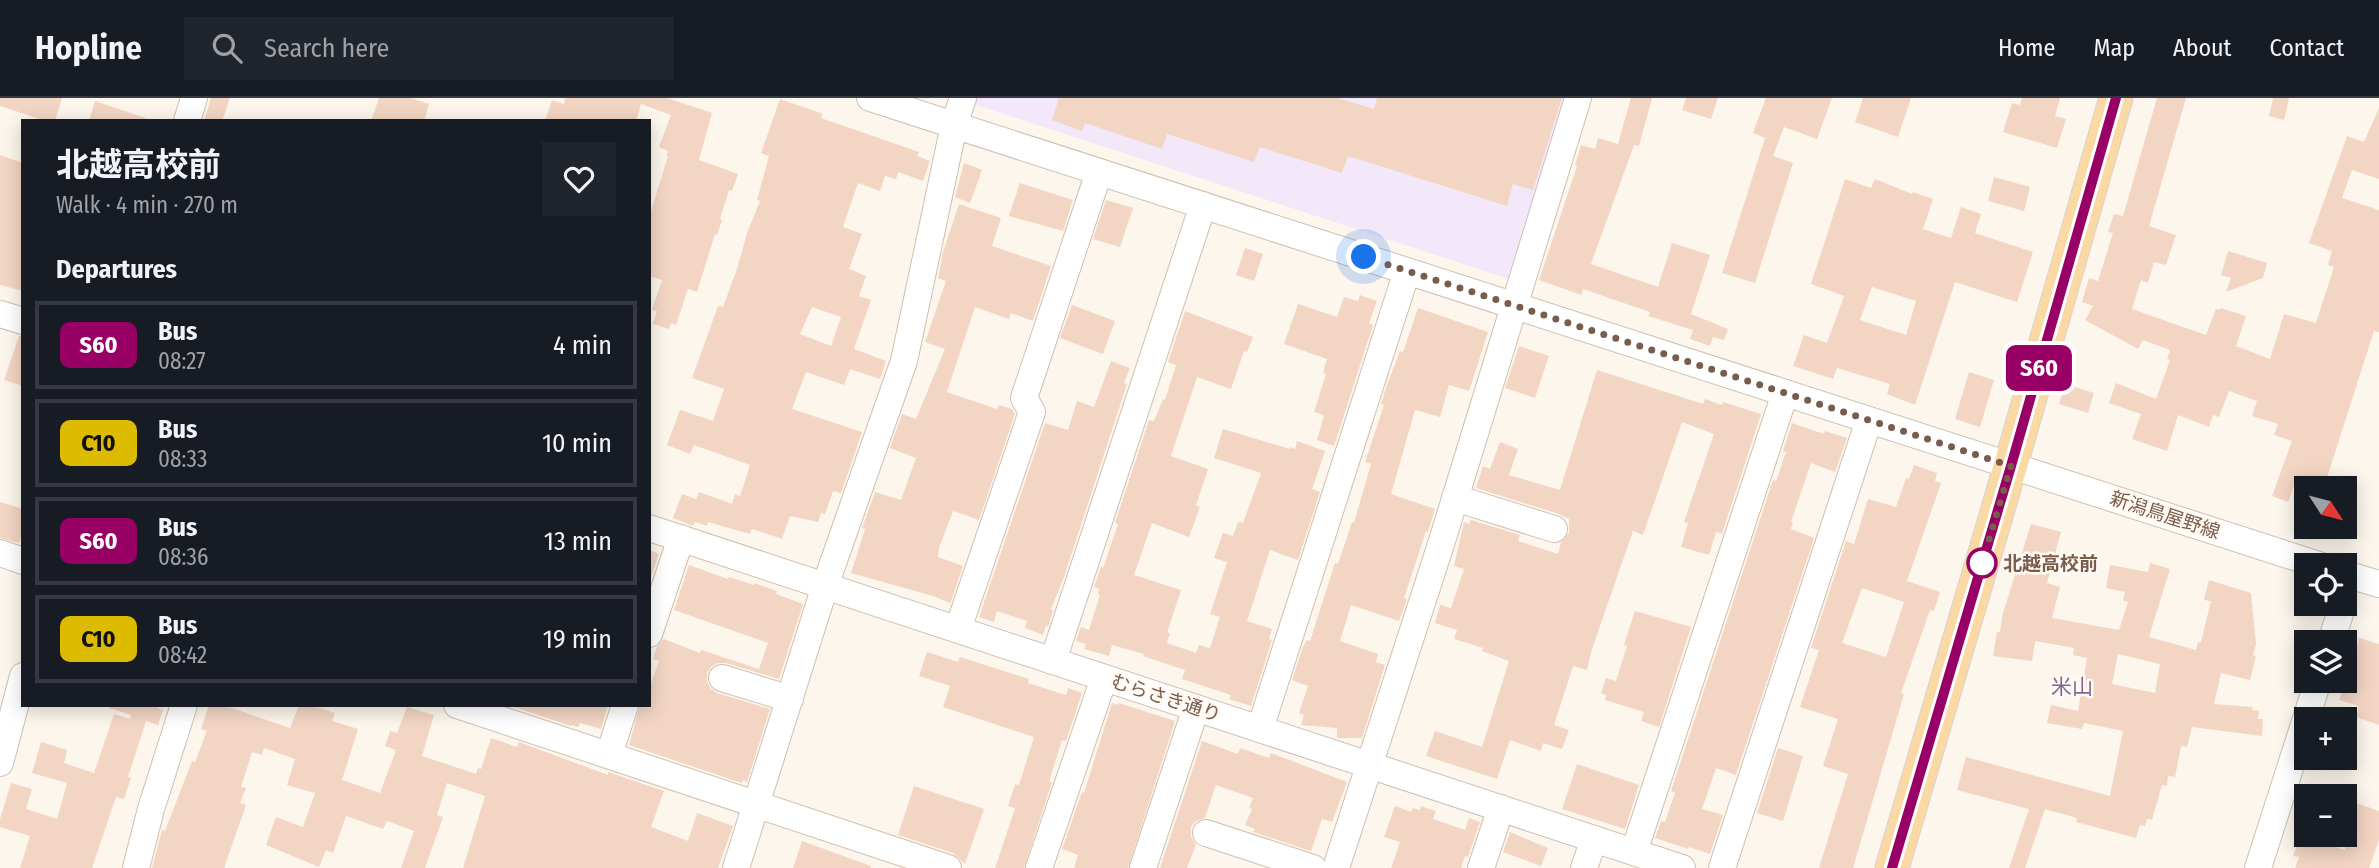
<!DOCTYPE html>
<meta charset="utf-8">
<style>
:root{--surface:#171b24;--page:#20242c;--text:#f1f3f6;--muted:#9ea1a6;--line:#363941}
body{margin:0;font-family:"Fira Sans Condensed","Noto Sans JP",sans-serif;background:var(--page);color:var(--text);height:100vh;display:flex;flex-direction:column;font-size:26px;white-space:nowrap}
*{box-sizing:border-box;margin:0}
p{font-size:23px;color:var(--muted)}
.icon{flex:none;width:38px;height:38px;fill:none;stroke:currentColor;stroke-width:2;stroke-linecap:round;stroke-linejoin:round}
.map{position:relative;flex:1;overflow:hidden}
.panel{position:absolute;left:21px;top:21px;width:630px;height:588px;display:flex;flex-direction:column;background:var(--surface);border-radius:0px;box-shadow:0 4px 18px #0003}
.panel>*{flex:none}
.badge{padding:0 14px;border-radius:10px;font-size:24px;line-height:46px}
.needle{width:46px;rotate:126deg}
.tools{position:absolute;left:2294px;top:378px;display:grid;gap:14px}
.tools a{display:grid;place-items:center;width:63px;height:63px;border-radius:0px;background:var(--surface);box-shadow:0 4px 18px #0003;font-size:35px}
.you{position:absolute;width:35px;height:35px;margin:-18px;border:5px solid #fff;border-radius:50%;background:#1a73e8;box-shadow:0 0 0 10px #1a73e833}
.map>.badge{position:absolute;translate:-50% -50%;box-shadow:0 0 0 4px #fff}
h2{padding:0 35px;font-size:26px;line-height:63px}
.round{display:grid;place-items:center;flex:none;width:74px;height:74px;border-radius:0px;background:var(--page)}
.summary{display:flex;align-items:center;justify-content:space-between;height:119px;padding:0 35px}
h1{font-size:33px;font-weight:700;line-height:52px}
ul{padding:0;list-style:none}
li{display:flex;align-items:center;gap:21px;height:88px;margin:0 14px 10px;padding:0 21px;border:4px solid var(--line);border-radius:0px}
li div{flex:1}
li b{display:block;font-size:26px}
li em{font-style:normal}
li .badge{min-width:77px;font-weight:700;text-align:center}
header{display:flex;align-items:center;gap:42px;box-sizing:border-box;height:98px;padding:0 35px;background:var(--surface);border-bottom:2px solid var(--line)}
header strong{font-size:33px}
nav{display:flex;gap:38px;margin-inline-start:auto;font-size:24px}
.search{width:490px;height:63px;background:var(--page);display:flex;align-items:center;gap:18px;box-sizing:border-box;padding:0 24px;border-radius:0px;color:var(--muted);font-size:26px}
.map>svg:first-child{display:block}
</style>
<header>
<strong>Hopline</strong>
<div class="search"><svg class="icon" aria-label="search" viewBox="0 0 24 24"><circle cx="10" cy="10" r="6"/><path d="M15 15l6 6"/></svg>Search here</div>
<nav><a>Home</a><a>Map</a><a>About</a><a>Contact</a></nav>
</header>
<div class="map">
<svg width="2379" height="770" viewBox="0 0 2379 770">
<rect width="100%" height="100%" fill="#fdf6ec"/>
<polygon fill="#f3e8fa" points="975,0 1567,0 1509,181 973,6"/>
<g fill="#f3d5c3" fill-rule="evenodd">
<polygon points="0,0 62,0 55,23 45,23 0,8"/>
<polygon points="211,0 230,0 222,23 204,23"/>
<polygon points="379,0 411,0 429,6 424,23 371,23"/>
<polygon points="565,0 667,0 712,15 699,62 738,76 732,93 729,92 720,121 722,122 717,137 715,136 697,194 688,191 676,227 671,225 669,231 653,226 657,213 652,212 662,182 649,178 649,120 668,58 666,57 668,53 659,49 671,17 641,6 636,23 545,23 552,2 564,6"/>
<polygon points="1059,0 1337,0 1374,11 1377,0 1562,0 1533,92 1513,86 1507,108 1348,58 1342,75 1260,49 1254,64 1167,36 1162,51 1085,25 1082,33 1052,22"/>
<polygon points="1631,0 1652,0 1639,48 1634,47 1591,166 1658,189 1672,145 1710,157 1691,216 1728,231 1724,242 1713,239 1710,248 1690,241 1693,232 1648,218 1650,214 1583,191 1581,197 1539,182 1577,68 1575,67 1581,47 1595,51 1598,40 1618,46"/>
<polygon points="1686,0 1718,0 1711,21 1682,12"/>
<polygon points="1766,0 1832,0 1817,41 1784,29 1773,58 1793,65 1755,185 1722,175 1765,40 1753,35"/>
<polygon points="1863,0 1911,0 1898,39 1855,24"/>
<polygon points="2022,0 2060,0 2055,18 2066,21 2057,50 2003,34 2012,5 2020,7"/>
<polygon points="2157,0 2186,0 2149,128 2176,137 2166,167 2154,164 2148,185 2141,182 2132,211 2206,237 2216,211 2220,212 2220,210 2246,218 2236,248 2270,261 2284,216 2316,225 2334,169 2328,167 2332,153 2309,145 2347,38 2364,44 2379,10 2379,81 2352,72 2342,100 2379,112 2379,234 2374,233 2324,389 2296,382 2288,404 2272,398 2292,343 2274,337 2278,326 2252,318 2257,303 2229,293 2219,319 2213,317 2209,329 2178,317 2167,353 2132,341 2141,316 2109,305 2116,285 2156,301 2170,262 2167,261 2170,252 2143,242 2138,251 2085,222 2093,208 2082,204 2089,180 2098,183 2113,135 2108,134 2114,116 2123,118"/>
<polygon points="2273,0 2289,0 2284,22 2269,18"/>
<path d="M780,1L823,16L821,20L919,54L917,58L930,63L923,83L898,74L896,81L885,78L880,93L858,85L843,129L862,136L849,171L866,178L859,198L871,202L854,251L886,263L880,281L850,271L844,287L806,274L792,311L862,334L841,395L833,393L825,416L821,415L818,424L790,418L782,441L752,431L750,436L708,424L707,428L695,424L693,428L673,420L682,396L696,401L699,394L732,406L735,396L740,398L750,367L694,347L690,356L667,347L680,312L713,323L724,291L692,280L718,208L723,209L737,171L747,135L760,103L757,102L769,58L761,55ZM812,209L841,219L831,248L800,236Z"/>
<polygon points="95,3 145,20 145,23 89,23"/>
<polygon points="0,57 23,65 23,193 0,187"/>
<polygon points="964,65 982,72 970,105 955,99"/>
<polygon points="1994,79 2030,89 2024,113 1988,103"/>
<path d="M1845,81L1871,90L1875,81L1912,96L1913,94L1933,101L1923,131L1951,140L1961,109L1981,116L1975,135L2033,154L2017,204L1955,184L1915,307L1887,296L1890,286L1837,270L1833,281L1793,268L1804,237L1827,245L1844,198L1811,186ZM1872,189L1916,203L1906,237L1860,222Z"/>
<polygon points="1020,85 1073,102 1063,133 1009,118"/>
<polygon points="1106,102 1133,110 1120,149 1093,141"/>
<polygon points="959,106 1001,120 992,148 1051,168 1033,223 1011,215 1009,221 975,209 947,294 997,311 999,307 1012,311 1015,316 979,422 953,413 939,450 938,459 963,468 949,509 950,505 933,498 851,475 865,431 862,430 875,394 901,402 916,360 890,350 902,316 916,321 945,251 925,244 946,183 938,180 943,154"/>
<polygon points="1245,150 1263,156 1254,183 1236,177"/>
<polygon points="2228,153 2267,165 2263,180 2226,194 2231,180 2221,177"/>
<polygon points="1360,197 1377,203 1369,225 1373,227 1334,348 1317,342 1324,317 1314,314 1326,276 1323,275 1327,261 1284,246 1298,206 1337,219 1344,199 1358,203"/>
<polygon points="1072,207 1115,223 1103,256 1060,240"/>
<polygon points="1418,210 1488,234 1469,293 1449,287 1440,319 1415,312 1391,396 1435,411 1428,434 1426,433 1404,500 1407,501 1399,523 1351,507 1340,543 1378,556 1376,564 1385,567 1362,640 1337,640 1337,630 1301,627 1304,617 1299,615 1308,588 1292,582 1303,549 1307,542 1310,543 1335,465 1338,466 1352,424 1354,425 1371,366 1365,364 1384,307 1381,306 1387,287 1400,253 1403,254"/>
<polygon points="1185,213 1253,239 1247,254 1244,253 1231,291 1197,279 1171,358 1208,371 1196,407 1200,409 1189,439 1152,425 1134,477 1181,492 1167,535 1170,535 1167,545 1196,555 1199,547 1210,550 1220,519 1210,516 1227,464 1214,460 1223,435 1233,438 1238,424 1243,425 1261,375 1214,360 1223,331 1290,351 1291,349 1295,351 1297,343 1325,353 1312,391 1320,394 1298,462 1270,452 1247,523 1272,531 1269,541 1272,542 1251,608 1229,601 1231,597 1182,581 1185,572 1143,558 1144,556 1112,547 1109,558 1084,551 1086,546 1076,543 1081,529 1089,532 1100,497 1098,497 1099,491 1094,489 1101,469 1103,470 1118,426 1115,425 1149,322 1154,323 1163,301 1165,302 1176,267 1168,264"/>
<polygon points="19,238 23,238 23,288 4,282"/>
<polygon points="1519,248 1549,258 1535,300 1505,290"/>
<polygon points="1111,263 1130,270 1124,285 1127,286 1064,479 1051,511 1053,512 1048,529 1046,528 1043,537 1025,530 1027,523 997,513 994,524 979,519 1045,325 1068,332 1077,303 1094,309"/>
<polygon points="1597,272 1703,306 1705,301 1722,307 1723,304 1761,316 1722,436 1716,434 1709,457 1681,449 1688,425 1684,424 1714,336 1682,324 1643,437 1633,433 1592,551 1587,572 1573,568 1554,627 1569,632 1562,651 1543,645 1541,653 1510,642 1497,681 1426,658 1435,633 1482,649 1509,563 1482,553 1483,550 1454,541 1457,532 1435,525 1440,507 1451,510 1464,471 1454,468 1464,424 1469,426 1471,422 1520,437 1518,443 1558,456 1561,444 1569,435 1569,421 1559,416 1476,390 1483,368 1490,371 1500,344 1518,351 1509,377 1560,392"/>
<polygon points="1969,274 1994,282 1980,329 1955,321"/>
<polygon points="2065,286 2094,295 2088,315 2059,306"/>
<polygon points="1792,325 1824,336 1825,333 1847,340 1835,374 1811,365 1791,424 1793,424 1791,431 1814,440 1736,677 1716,670 1702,711 1723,717 1710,756 1689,749 1688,751 1655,740 1661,723 1665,724 1675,695 1671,693 1773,382 1776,383 1786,354 1783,353"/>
<path d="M1914,367L1937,375L1935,383L1941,385L1907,483L1940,494L1934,513L1930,512L1901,595L1904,596L1853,770H1819L1848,676L1823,668L1838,621L1800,609L1819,552L1811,550L1846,443L1854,446L1868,401L1896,409L1906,380L1909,381ZM1862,490L1904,504L1886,559L1842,545Z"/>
<polygon points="0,404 23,411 23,432 19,445 0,440"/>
<path d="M2031,426L2061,434L2047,485L2060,489L2052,520L2119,532L2128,504L2123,502L2125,494L2106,490L2110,467L2148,474L2150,465L2170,471L2149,539L2196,552L2198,544H2201L2211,503L2204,502L2209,482L2251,495L2256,546L2253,557L2256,558L2250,582L2221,575L2214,606L2253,609L2252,612L2259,613L2258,621H2263L2262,638L2192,629L2187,649L2181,648L2175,679L2168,678L2167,688L2162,687L2152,722L2147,721L2145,728L2140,727L2136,740L2076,724L2077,720L2045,711L2025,770H2009L2029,711L1957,692L1966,659L2110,698L2123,633L2084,625L2082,631L2047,625L2051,607L2078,613L2087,560L2073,557L2074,550L2035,543L2032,563L1993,558L1997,534H2000L2003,515ZM2118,556L2160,566L2155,595L2112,586Z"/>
<polygon points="649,452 659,456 649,485"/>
<polygon points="689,467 728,481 729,479 754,487 754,485 777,493 776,496 803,506 779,581 726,565 718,565 712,568 707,575 707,584 711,591 717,595 770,611 747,684 743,682 742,685 629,647 640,607 649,607 649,591 659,563 653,561 657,549 664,541 700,555 701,552 759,571 768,545 674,512"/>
<polygon points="1635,513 1691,529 1659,629 1641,623 1644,614 1605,602 1606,597 1601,595 1606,580 1616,583 1627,548 1624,547"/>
<polygon points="2359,540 2379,546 2379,627 2356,619 2359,608 2339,602"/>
<polygon points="927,554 958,564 960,559 1029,581 1028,585 1066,597 1068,590 1082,595 1066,643 1062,642 1049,684 1052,684 1024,770 995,770 1015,710 1008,708 1015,686 1019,687 1034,639 943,609 950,588 919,578"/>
<polygon points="1112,605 1118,607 1119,605 1175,623 1128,770 1074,770 1078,757 1062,751 1082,694 1084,695"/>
<polygon points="109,607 151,607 163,612 158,627 146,623 128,679 131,680 124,701 116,699 92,770 20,770 30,738 0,729 0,721 11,685 32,691 26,711 57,721 67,685 32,675 41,644 67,652 64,665 94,675 114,616 130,621 131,617 109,610"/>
<polygon points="209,607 223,607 290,630 299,607 311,607 335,615 332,623 358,631 342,682 380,695 396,652 385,648 390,633 397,635 407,609 434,617 422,658 476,676 478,670 481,671 491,640 517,649 519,644 608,677 608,674 664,693 651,729 688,743 697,715 733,728 718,770 463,770 485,698 447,685 437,717 443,719 425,770 401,770 414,733 387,723 383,731 346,718 333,755 326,752 319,769 266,747 276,719 303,729 315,695 287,687 295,661 264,650 262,657 252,654 241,689 246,690 240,705 246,707 224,770 152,770 162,732 165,733 192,663 195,664 207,633 201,631"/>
<polygon points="508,607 608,607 601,631 580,625 578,629 572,627 571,628"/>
<polygon points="1202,643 1238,656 1240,650 1269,660 1271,655 1347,684 1332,724 1322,721 1311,753 1253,734 1255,731 1245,727 1252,711 1249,710 1253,700 1216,687 1205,720 1196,723 1191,729 1191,739 1196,747 1187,770 1160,770"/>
<polygon points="1778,650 1803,658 1783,723 1757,715"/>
<polygon points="1577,666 1639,687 1625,731 1562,711"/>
<polygon points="914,688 984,711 965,766 953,755 898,737"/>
<polygon points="2345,701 2379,713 2379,742 2369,770 2295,770 2299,759 2293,758 2300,738 2345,752"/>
<polygon points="1395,708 1411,714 1413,710 1420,712 1421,708 1436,713 1433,721 1465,732 1469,720 1480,724 1468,759 1465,758 1461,770 1391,770 1400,744 1384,739"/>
<polygon points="1510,734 1548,750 1541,768 1503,754"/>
<polygon points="802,743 871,768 871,770 793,770"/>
</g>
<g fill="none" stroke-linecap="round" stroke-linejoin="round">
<defs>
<g id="minor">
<polyline points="870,0 2319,467"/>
<polyline points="187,23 194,0"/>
<polyline points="0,216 23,223"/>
<polyline points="1455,400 1554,431"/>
<polyline points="649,430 1682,770"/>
<polyline points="0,455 23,463"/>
<polyline points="2345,476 2379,486"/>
<polyline points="958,531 1032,314 1024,300 1099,74"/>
<polyline points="649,536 681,440"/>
<polyline points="2331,544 2343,506"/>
<polyline points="1053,563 1203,107"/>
<polyline points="722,580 790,601"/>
<polyline points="457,607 948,770"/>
<polyline points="1260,631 1407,173"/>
<polyline points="609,657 625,607"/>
<polyline points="0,665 23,578"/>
<polyline points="1206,735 1313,770"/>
<polyline points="1634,754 1785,295"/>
<polyline points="136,770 151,711 184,607"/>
<polyline points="736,770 825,488 904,263 954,27 963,0"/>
<polyline points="1039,770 1104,580"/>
<polyline points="1143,770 1196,610"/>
<polyline points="1336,770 1442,443 1578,0"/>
<polyline points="1481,770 1501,710"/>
<polyline points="1584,770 1594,741"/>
<polyline points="1722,770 1869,322"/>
<polyline points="2258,770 2318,583"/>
</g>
<polyline id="major" points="1892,770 1998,411 2116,0"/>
</defs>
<use href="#minor" stroke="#d1beb0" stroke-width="28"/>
<use href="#major" stroke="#dad1cd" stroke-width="35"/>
<use href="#minor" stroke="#fff" stroke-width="26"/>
<use href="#major" stroke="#fbd9a5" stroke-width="33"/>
</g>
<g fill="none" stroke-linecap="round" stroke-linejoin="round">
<defs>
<polyline id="line" points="1892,770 2011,368 2116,0"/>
</defs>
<use href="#line" stroke="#fff" stroke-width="16"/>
<use href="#line" stroke="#906" stroke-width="10"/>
<polyline stroke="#7a5c4d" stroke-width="7" stroke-dasharray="0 12.6" points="1364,159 2011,368 1980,472 1982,465"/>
</g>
<circle fill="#fff" stroke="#906" stroke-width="3.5" cx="1982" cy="465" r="14"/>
<g text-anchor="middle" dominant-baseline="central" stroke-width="5" stroke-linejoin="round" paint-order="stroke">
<g font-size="19" fill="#7a5c4d" stroke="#fffaf3">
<text transform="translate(2165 417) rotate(18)">新潟鳥屋野線</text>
<text transform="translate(1166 600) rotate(18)">むらさき通り</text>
</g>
<g font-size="19" font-weight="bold" fill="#7a5c4d" stroke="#fffaf3" text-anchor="start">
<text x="2003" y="465">北越高校前</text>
</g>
<g font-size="21" fill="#846695" stroke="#fffaf3">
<text x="2072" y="589">米山</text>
</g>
</g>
</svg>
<div class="tools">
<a><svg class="needle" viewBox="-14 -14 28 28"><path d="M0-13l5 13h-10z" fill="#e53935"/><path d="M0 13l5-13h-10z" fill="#9ea1a6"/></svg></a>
<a><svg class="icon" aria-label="locate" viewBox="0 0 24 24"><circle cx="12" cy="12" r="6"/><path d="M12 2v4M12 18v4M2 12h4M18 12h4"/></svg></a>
<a><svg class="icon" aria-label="layers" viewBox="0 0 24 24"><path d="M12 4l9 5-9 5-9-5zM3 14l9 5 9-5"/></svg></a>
<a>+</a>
<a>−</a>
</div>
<div class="you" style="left:1364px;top:159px"></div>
<b class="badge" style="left:2039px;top:270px;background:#906;color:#fff">S60</b>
<section class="panel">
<div class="summary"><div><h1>北越高校前</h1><p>Walk · 4 min · 270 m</p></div><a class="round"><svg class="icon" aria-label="heart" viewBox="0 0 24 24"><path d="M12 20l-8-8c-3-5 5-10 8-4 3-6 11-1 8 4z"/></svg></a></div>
<h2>Departures</h2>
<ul>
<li><span class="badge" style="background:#906;color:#fff">S60</span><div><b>Bus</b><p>08:27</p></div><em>4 min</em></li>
<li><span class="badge" style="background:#db0;color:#111">C10</span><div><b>Bus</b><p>08:33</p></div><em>10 min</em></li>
<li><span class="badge" style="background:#906;color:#fff">S60</span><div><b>Bus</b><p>08:36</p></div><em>13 min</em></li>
<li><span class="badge" style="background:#db0;color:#111">C10</span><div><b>Bus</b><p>08:42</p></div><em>19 min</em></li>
</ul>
</section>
</div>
